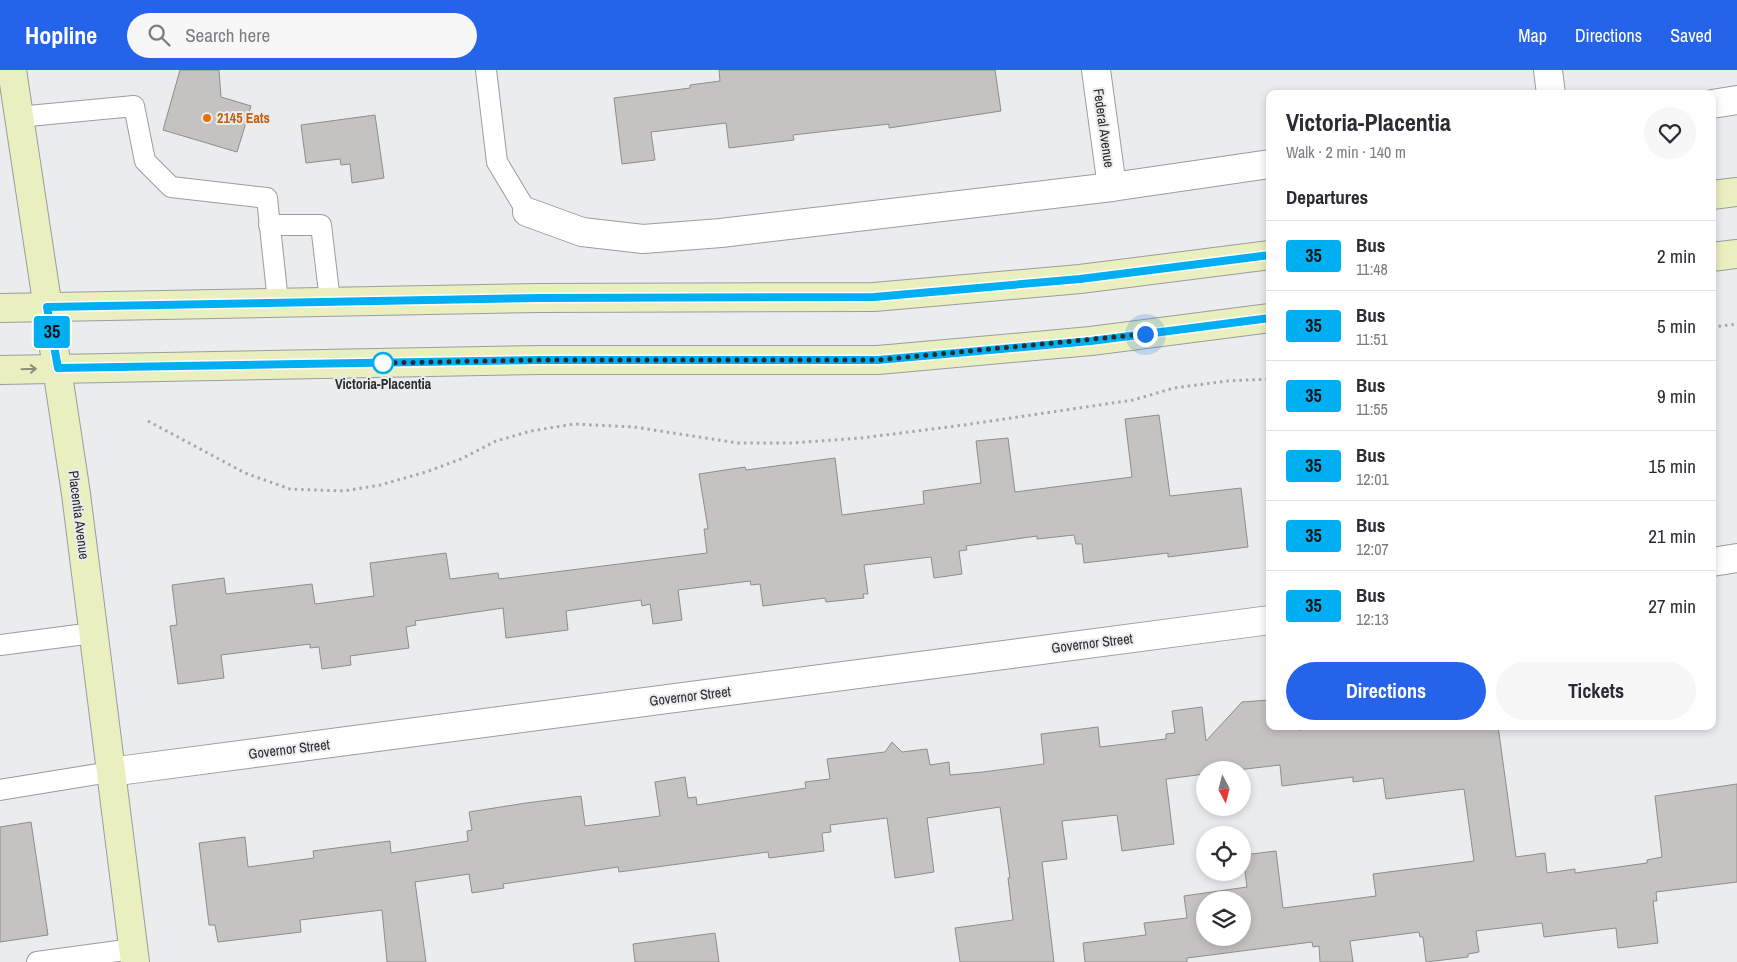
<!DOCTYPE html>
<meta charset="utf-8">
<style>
:root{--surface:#fff;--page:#f7f7f7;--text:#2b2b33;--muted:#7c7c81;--line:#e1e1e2;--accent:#2563eb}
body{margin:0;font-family:"Archivo Narrow",sans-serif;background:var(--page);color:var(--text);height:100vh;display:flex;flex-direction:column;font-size:19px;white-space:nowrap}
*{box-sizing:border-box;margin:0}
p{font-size:16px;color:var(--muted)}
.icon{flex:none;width:28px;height:28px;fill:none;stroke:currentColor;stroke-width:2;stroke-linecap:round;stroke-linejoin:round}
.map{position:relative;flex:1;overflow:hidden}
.sheet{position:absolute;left:1266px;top:20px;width:450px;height:640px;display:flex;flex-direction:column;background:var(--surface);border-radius:10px;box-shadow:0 2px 8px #0003}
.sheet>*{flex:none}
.badge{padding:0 10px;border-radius:4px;font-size:18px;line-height:32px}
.needle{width:32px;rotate:173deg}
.tools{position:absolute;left:1196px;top:691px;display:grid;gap:10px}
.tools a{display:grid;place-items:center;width:55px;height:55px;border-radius:50%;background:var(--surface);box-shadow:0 2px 8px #0003;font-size:25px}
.you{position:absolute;width:25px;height:25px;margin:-12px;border:4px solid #fff;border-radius:50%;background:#1a73e8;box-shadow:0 0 0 8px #1a73e833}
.map>.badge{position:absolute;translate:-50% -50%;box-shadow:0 0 0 2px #fff}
h2{padding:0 20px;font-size:19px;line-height:45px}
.round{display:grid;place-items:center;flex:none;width:52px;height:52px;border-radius:26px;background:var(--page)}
.overview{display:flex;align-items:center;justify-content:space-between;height:85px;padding:0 20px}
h1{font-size:24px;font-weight:700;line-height:38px}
.cta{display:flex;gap:10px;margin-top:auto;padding:10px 20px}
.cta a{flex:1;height:58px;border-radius:30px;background:var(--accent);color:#fff;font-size:20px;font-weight:700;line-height:58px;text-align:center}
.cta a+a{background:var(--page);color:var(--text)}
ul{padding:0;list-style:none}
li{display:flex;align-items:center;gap:15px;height:70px;padding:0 20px;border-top:1px solid var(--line)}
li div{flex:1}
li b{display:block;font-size:19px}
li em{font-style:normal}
li .badge{min-width:55px;font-weight:700;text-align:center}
header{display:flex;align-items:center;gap:30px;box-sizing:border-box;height:70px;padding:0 25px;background:var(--accent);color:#fff}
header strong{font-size:24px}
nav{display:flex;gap:28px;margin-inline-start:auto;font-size:18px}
.search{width:350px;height:45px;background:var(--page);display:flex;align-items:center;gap:12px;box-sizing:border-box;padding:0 18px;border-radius:28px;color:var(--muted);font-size:19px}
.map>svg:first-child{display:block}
</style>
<header>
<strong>Hopline</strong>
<div class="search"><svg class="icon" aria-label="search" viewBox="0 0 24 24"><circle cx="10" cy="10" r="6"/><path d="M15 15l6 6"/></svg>Search here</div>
<nav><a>Map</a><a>Directions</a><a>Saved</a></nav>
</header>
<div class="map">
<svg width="1737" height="892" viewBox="0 0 1737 892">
<rect width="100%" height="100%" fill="#eaecee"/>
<g fill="#c5c2c2" stroke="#8f8d8c" fill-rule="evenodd">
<polygon points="180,0 219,0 221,27 251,36 237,82 163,60"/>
<polygon points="719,0 995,0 1001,41 889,58 889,54 793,65 794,70 729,78 726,53 651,62 655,90 622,94 614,28 690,18 690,15 720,11"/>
<polygon points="375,45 384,108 352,113 350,94 341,95 340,89 306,93 301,55"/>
<polygon points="1159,345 1170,426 1241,418 1248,477 1168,487 1168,483 1084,493 1082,474 1076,474 1074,465 1037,469 1037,466 966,476 967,480 959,481 962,504 934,508 931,487 864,495 868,524 863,524 864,528 826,532 825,528 763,536 760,514 751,515 750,511 678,520 682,550 653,554 650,534 642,536 641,530 566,541 568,560 506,568 503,538 415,551 416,555 406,557 409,578 350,586 351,595 322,599 319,577 310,578 310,574 221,585 224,608 178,614 170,556 177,555 172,515 224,508 226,524 312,514 315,534 374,526 370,493 446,483 450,509 498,503 499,509 707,483 704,459 708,459 699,404 745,397 746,400 835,388 842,445 924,434 923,421 981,413 976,371 1008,368 1015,422 1132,407 1125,349"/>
<path d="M1270,630V656H1294L1299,660L1331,656H1498L1516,787L1545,783L1547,803L1575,799V803L1647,793V790L1662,787L1655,726L1737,714V812L1656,822L1657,831H1653L1658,873L1618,878L1616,858L1544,867L1542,853L1476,861L1479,882L1468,884V887L1426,892L1423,867H1420L1419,862L1350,871L1353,892H1320L1319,876L1313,877L1312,872L1187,888V892H1085L1083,873L1146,865L1144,853L1187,848L1184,826L1247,817L1243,785L1276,781L1283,838L1376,826L1373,804L1474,791L1464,719L1386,729L1383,708L1353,712V707L1282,716L1280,695L1237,700H1205V704L1166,709L1174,774L1122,781L1117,745L1062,751L1067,789L1042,792L1054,892H960L955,858L1013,850L1008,808H1010L1000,737L927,748L934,802L895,808L887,748L830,755L831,762L822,763L824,781L769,788L768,782L619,802L618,797L503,814L504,818L472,823L469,804L415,812L426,892H387L382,840L300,850L301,862L218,872L215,855H209L199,773L245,767L248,797L314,788L313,781L390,771L391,783L468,771L467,761L472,760L469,742L526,733L581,726L585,756L660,746L655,712L685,707L688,728L696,727L697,735L806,718L805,712L830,709L827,689L885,682L892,672L902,682L927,679L930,695L949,692L950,705L983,702L1044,694L1041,664L1098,657L1100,677L1166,669V664L1175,663L1172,641L1202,637L1206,671L1242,632ZM1205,830H1242V868H1205Z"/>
<polygon points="31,752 48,865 0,872 0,757"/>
<polygon points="715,863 719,892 635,892 633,874"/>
</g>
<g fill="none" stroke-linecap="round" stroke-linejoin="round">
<defs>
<g id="service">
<polyline points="486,0 497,92 527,142"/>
<polyline points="18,47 134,36 145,91 171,117 267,128 278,232"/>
<polyline points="269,155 321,155 330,231"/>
<polyline points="0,575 93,563"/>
<polyline points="0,720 110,702"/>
<polyline points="37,892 133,879"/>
</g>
<g id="minor">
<polyline points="1096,0 1112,117"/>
<polyline points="1548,0 1551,24"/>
<polyline points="1712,34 1737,30"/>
<polyline points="527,142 582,162 643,169 721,163 1112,117 1270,94"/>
<polyline points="1712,492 1737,488"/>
<polyline points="110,702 1270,550"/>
</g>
<g id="secondary">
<polyline points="12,0 76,424 135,892"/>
<polyline points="1712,125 1737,122"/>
<polyline points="1712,187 1737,184"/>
<polyline points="0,238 539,228 874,227 1080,209 1270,185"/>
<polyline points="0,300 540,290 878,290 1091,271 1270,248"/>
</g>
</defs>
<use href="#service" stroke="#9b9c9e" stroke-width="22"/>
<use href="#minor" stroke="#9b9c9e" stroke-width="30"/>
<use href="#secondary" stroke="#9b9c9e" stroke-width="30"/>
<g stroke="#a8a9ab" stroke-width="3" stroke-dasharray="2.5 4" stroke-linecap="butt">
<polyline points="1712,257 1737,254"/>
<polyline points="148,351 245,403 290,419 344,421 380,415 426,402 461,389 496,371 531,361 574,354 634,357 738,373 792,373 861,368 964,355 1133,330 1174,318 1227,311 1270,309"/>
</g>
<use href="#service" stroke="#fff" stroke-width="20"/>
<use href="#minor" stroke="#fff" stroke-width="28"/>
<use href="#secondary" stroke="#e9efbf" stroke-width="28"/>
</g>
<defs><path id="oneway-shaft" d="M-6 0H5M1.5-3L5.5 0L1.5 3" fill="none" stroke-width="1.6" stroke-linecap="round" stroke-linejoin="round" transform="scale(1.25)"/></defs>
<use stroke="#8a8e76" href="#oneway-shaft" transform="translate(29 299) rotate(-2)"/>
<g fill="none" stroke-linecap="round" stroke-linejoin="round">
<defs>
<polyline id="line" points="1270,185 1080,209 874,227 539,228 47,237 58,298 540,290 878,290 1091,271 1270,248"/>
</defs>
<use href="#line" stroke="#fff" stroke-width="11"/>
<use href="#line" stroke="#00aff2" stroke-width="8"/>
<polyline stroke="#2b2c2d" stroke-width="5" stroke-dasharray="0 9" points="383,293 380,293 540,290 878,290 1145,264"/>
</g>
<circle fill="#e8710a" stroke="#eaecee" stroke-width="2" cx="207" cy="48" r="5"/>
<circle fill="#fff" stroke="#00aff2" stroke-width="2.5" cx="383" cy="293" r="10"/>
<g text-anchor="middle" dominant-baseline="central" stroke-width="4" stroke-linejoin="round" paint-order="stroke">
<g font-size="14" font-weight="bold" fill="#c56008" stroke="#eaecee" text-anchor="start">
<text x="217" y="48">2145 Eats</text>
</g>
<g font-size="14" fill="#2b2c2d" stroke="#eaecee">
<text transform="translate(1104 58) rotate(82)">Federal Avenue</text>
<text transform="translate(79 445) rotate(83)">Placentia Avenue</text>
<text transform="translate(1092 573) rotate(-7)">Governor Street</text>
<text transform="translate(690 626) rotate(-7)">Governor Street</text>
<text transform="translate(289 679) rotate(-7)">Governor Street</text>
</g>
<g font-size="14" font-weight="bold" fill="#2b2c2d" stroke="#eaecee">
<text x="383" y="314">Victoria-Placentia</text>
</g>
</g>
</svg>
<div class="tools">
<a><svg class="needle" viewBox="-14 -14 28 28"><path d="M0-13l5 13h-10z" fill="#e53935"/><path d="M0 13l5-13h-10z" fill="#7c7c81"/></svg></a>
<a><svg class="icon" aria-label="locate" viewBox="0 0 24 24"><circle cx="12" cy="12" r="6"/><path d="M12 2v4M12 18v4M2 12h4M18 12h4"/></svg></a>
<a><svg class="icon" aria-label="layers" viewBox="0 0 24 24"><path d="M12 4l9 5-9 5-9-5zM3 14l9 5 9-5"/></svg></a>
</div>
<div class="you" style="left:1145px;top:264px"></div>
<b class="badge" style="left:52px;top:262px;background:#00aff2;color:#111">35</b>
<section class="sheet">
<div class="overview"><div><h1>Victoria-Placentia</h1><p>Walk · 2 min · 140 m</p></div><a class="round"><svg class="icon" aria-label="heart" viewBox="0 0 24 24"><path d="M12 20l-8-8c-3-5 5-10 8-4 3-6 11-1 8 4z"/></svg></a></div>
<h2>Departures</h2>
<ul>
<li><span class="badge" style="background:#00aff2;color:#111">35</span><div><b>Bus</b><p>11:48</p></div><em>2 min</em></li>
<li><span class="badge" style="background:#00aff2;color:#111">35</span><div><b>Bus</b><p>11:51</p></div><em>5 min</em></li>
<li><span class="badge" style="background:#00aff2;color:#111">35</span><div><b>Bus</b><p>11:55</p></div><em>9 min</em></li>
<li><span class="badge" style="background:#00aff2;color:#111">35</span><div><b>Bus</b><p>12:01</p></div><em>15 min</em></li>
<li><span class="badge" style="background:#00aff2;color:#111">35</span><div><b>Bus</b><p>12:07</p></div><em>21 min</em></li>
<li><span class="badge" style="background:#00aff2;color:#111">35</span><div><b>Bus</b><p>12:13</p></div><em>27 min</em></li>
</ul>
<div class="cta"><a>Directions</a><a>Tickets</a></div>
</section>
</div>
